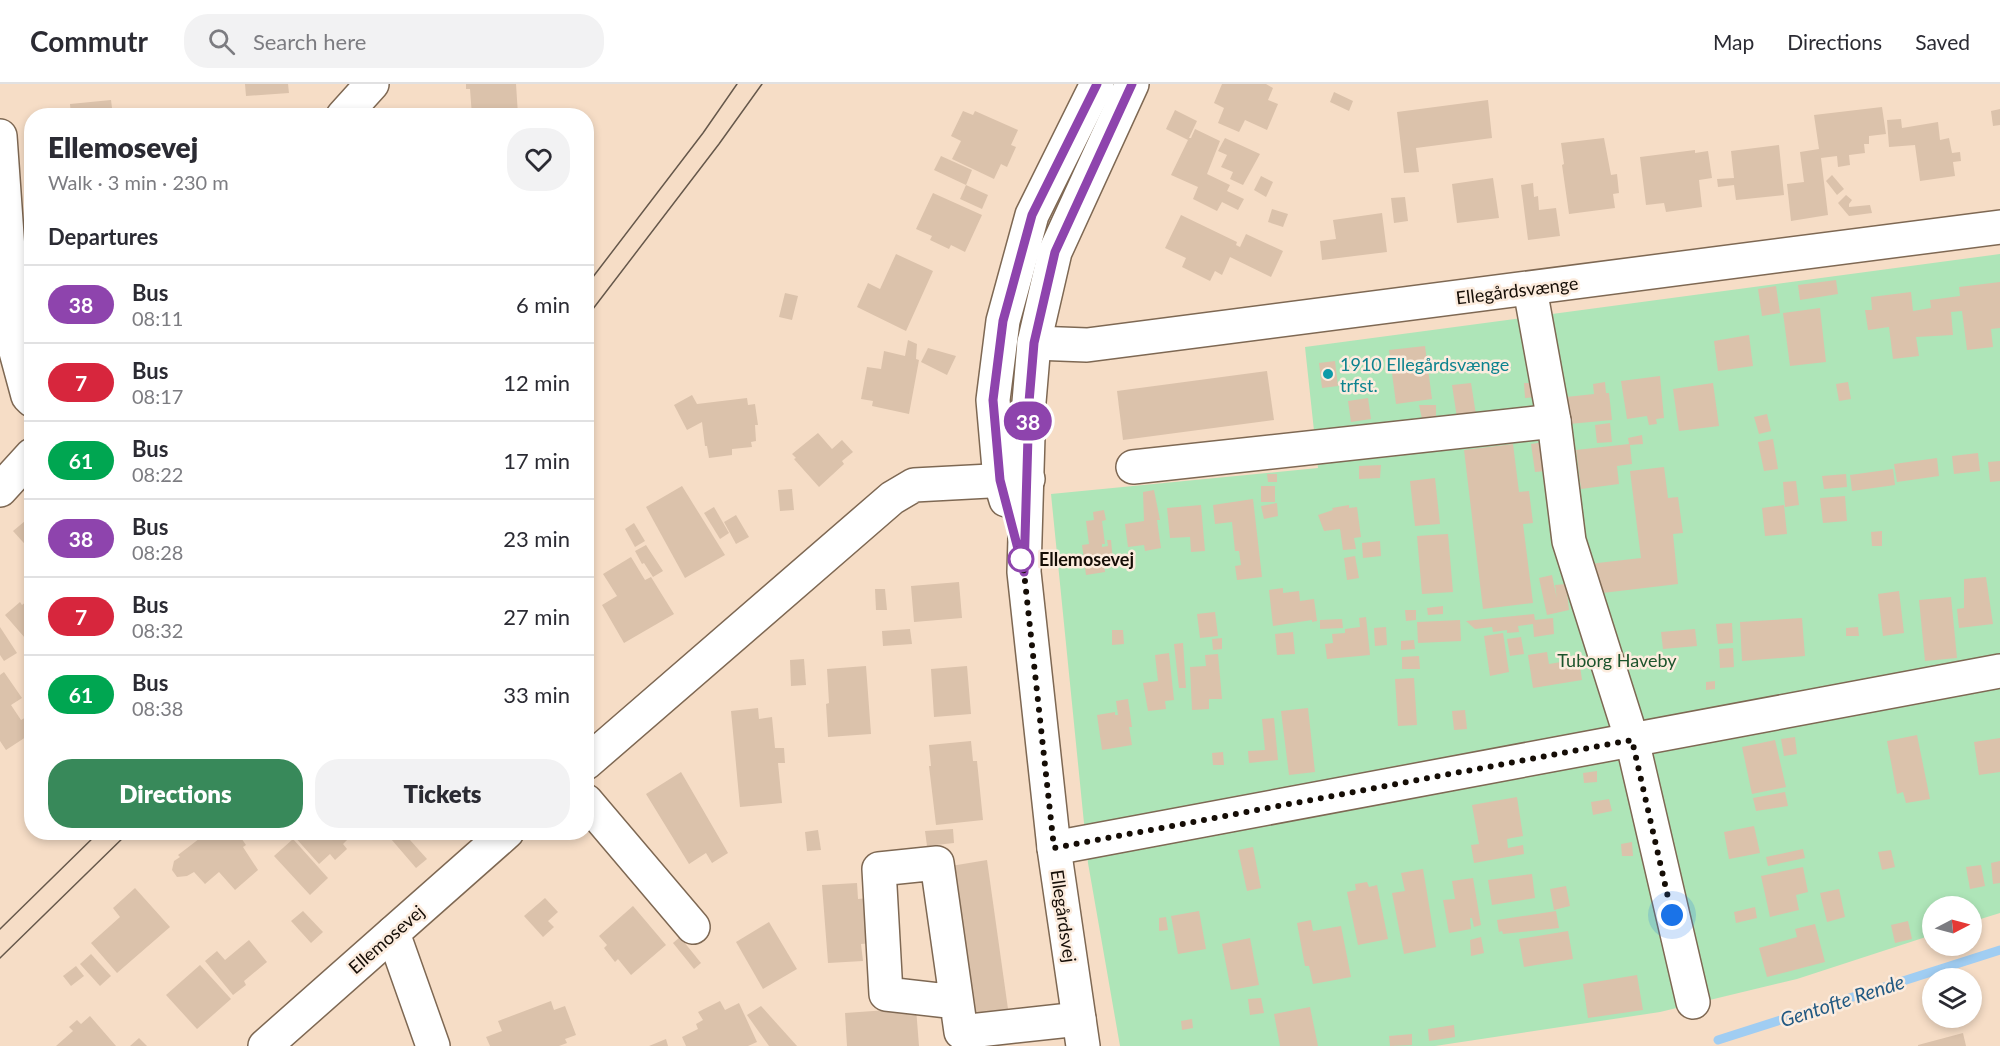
<!DOCTYPE html>
<meta charset="utf-8">
<style>
:root{--surface:#fff;--page:#f2f2f3;--text:#2b2b33;--muted:#7c7c81;--line:#e1e1e2;--accent:#38895a}
body{margin:0;font-family:Lato,sans-serif;background:var(--page);color:var(--text);height:100vh;display:flex;flex-direction:column;font-size:22px;white-space:nowrap}
*{box-sizing:border-box;margin:0}
p{font-size:20px;color:var(--muted)}
.icon{flex:none;width:33px;height:33px;fill:none;stroke:currentColor;stroke-width:2;stroke-linecap:round;stroke-linejoin:round}
.map{position:relative;flex:1;overflow:hidden}
.panel{position:absolute;left:24px;top:24px;width:570px;height:732px;display:flex;flex-direction:column;background:var(--surface);border-radius:24px;box-shadow:0 3px 9px #0003}
.panel>*{flex:none}
.badge{padding:0 12px;border-radius:20px;font-size:21px;line-height:39px}
.needle{width:39px;rotate:84deg}
.tools{position:absolute;left:1922px;top:812px;display:grid;gap:12px}
.tools a{display:grid;place-items:center;width:60px;height:60px;border-radius:50%;background:var(--surface);box-shadow:0 3px 9px #0003;font-size:30px}
.you{position:absolute;width:30px;height:30px;margin:-15px;border:4px solid #fff;border-radius:50%;background:#1a73e8;box-shadow:0 0 0 9px #1a73e833}
.map>.badge{position:absolute;translate:-50% -50%;box-shadow:0 0 0 3px #fff}
h2{padding:0 24px;font-size:22px;line-height:54px}
.round{display:grid;place-items:center;flex:none;width:63px;height:63px;border-radius:24px;background:var(--page)}
.overview{display:flex;align-items:center;justify-content:space-between;height:102px;padding:0 24px}
h1{font-size:28px;font-weight:800;line-height:45px}
.button{display:flex;gap:12px;margin-top:auto;padding:12px 24px}
.button a{flex:1;height:69px;border-radius:24px;background:var(--accent);color:#fff;font-size:24px;font-weight:800;line-height:69px;text-align:center}
.button a+a{background:var(--page);color:var(--text)}
ul{padding:0;list-style:none}
li{display:flex;align-items:center;gap:18px;height:78px;padding:0 24px;border-top:2px solid var(--line)}
li div{flex:1}
li b{display:block;font-size:22px}
li em{font-style:normal}
li .badge{min-width:66px;font-weight:700;text-align:center}
header{display:flex;align-items:center;gap:36px;box-sizing:border-box;height:84px;padding:0 30px;background:var(--surface);border-bottom:2px solid var(--line)}
header strong{font-size:28px}
nav{display:flex;gap:33px;margin-inline-start:auto;font-size:21px}
.search{width:420px;height:54px;background:var(--page);display:flex;align-items:center;gap:15px;box-sizing:border-box;padding:0 21px;border-radius:24px;color:var(--muted);font-size:22px}
.map>svg:first-child{display:block}
</style>
<header>
<strong>Commutr</strong>
<div class="search"><svg class="icon" aria-label="search" viewBox="0 0 24 24"><circle cx="10" cy="10" r="6"/><path d="M15 15l6 6"/></svg>Search here</div>
<nav><a>Map</a><a>Directions</a><a>Saved</a></nav>
</header>
<div class="map">
<svg width="2000" height="962" viewBox="0 0 2000 962">
<rect width="100%" height="100%" fill="#f6ddc6"/>
<polygon fill="#aee5b8" points="2000,170 2000,829 1971,838 1971,822 1932,822 1932,851 1797,895 1660,928 1435,962 1120,962 1088,779 1051,410 1318,384 1305,263"/>
<g fill="none" stroke-linecap="round" stroke-linejoin="round">
<polyline stroke="#a0cdf2" stroke-width="9" points="1718,956 2000,866"/>
</g>
<g fill="#dbc2ab">
<polygon points="245,0 288,0 289,9 246,12"/>
<polygon points="466,0 516,0 518,31 472,32 470,5 466,5"/>
<polygon points="1222,0 1266,0 1273,4 1268,16 1278,20 1267,46 1245,36 1239,48 1218,39 1224,24 1214,19"/>
<polygon points="1334,8 1353,17 1349,27 1330,18"/>
<polygon points="111,16 113,32 71,32 70,20"/>
<polygon points="1488,16 1492,54 1416,64 1419,88 1404,89 1397,28"/>
<polygon points="1882,23 1886,50 1869,52 1869,60 1864,60 1865,69 1849,71 1850,81 1838,83 1837,72 1821,74 1828,131 1791,137 1787,100 1804,98 1800,68 1819,65 1814,31"/>
<polygon points="2000,25 2000,41 1993,42 1991,27"/>
<polygon points="1175,26 1197,37 1189,54 1191,54 1195,45 1220,57 1207,90 1230,101 1227,107 1244,115 1238,126 1222,118 1217,127 1193,115 1198,103 1171,91 1188,56 1166,45"/>
<polygon points="963,27 973,31 975,27 1018,46 1011,61 1016,63 1007,83 1001,80 994,95 952,75 961,57 951,52"/>
<polygon points="1901,35 1902,44 1938,38 1940,56 1949,54 1952,69 1960,68 1961,77 1953,78 1955,92 1920,97 1915,61 1889,63 1887,36"/>
<polygon points="1225,54 1260,70 1243,101 1230,95 1233,88 1221,83 1227,71 1218,67"/>
<polygon points="1604,54 1611,91 1617,90 1619,109 1613,110 1615,124 1569,130 1562,81 1564,80 1561,59"/>
<polygon points="1779,61 1784,111 1736,116 1734,101 1718,103 1717,95 1734,94 1731,67"/>
<polygon points="1695,66 1695,69 1708,67 1712,94 1699,96 1702,123 1666,128 1664,119 1646,121 1640,73"/>
<polygon points="941,72 972,86 966,101 934,86"/>
<polygon points="1832,91 1844,105 1837,111 1826,97"/>
<polygon points="1261,92 1273,98 1266,113 1254,106"/>
<polygon points="1493,94 1499,134 1457,139 1452,100"/>
<polygon points="1533,99 1534,113 1538,112 1539,126 1556,124 1560,152 1528,156 1521,101"/>
<polygon points="966,101 988,111 982,125 960,115"/>
<polygon points="933,109 982,131 965,168 951,161 949,165 930,156 932,152 916,145"/>
<polygon points="1846,111 1852,116 1849,120 1849,123 1870,121 1872,129 1849,132 1838,119"/>
<polygon points="1405,113 1408,137 1394,139 1391,114"/>
<polygon points="1272,125 1288,130 1283,143 1268,138"/>
<polygon points="1382,129 1387,168 1322,176 1320,157 1336,155 1333,136"/>
<polygon points="1181,131 1237,158 1236,161 1240,163 1246,150 1283,167 1271,193 1230,173 1222,191 1215,187 1210,197 1182,183 1186,174 1165,164"/>
<polygon points="896,170 933,187 906,247 857,223 868,199 880,205"/>
<polygon points="1836,196 1838,210 1800,216 1798,201"/>
<polygon points="2000,198 2000,244 1991,245 1993,263 1967,266 1962,227 1951,228 1953,251 1916,253 1919,272 1893,275 1889,243 1868,246 1865,226 1872,226 1871,213 1911,208 1913,227 1931,224 1930,216 1960,212 1959,203"/>
<polygon points="1776,202 1780,229 1762,232 1758,205"/>
<polygon points="785,209 798,212 792,236 779,233"/>
<polygon points="1820,224 1826,278 1790,282 1783,229"/>
<polygon points="1749,251 1753,282 1718,287 1714,257"/>
<polygon points="908,256 917,260 916,275 919,276 909,330 872,322 873,317 861,315 867,283 881,285 884,267 905,272"/>
<polygon points="1425,262 1432,315 1396,320 1389,266"/>
<polygon points="928,264 956,272 947,291 921,278"/>
<polygon points="1335,277 1338,302 1322,304 1319,279"/>
<polygon points="1267,287 1274,336 1123,356 1117,307"/>
<polygon points="1660,292 1664,334 1656,335 1657,340 1649,341 1647,332 1627,335 1621,297"/>
<polygon points="1605,298 1606,309 1609,309 1612,336 1569,340 1566,313 1594,310 1593,300"/>
<polygon points="1848,298 1851,315 1839,317 1836,300"/>
<polygon points="1471,299 1476,331 1457,334 1452,301"/>
<polygon points="1524,299 1535,299 1537,313 1525,314"/>
<polygon points="1713,299 1719,342 1679,347 1673,305"/>
<polygon points="692,311 697,320 747,314 748,321 755,320 758,341 755,341 756,357 751,358 752,363 732,365 732,371 709,374 707,362 705,362 702,338 687,346 674,321"/>
<polygon points="1368,314 1371,335 1351,338 1348,317"/>
<polygon points="1419,321 1436,321 1436,334 1422,335"/>
<polygon points="1767,330 1771,347 1759,350 1754,333"/>
<polygon points="1610,339 1612,358 1597,359 1595,341"/>
<polygon points="818,349 832,365 842,356 853,368 842,377 844,380 819,403 794,375 796,374 792,370"/>
<polygon points="1642,351 1643,360 1630,361 1632,380 1617,382 1619,400 1581,405 1576,366 1629,360 1628,354"/>
<polygon points="1773,355 1778,385 1764,387 1758,358"/>
<polygon points="1543,358 1546,387 1535,388 1531,360"/>
<polygon points="1513,360 1519,408 1529,407 1533,439 1523,440 1533,519 1483,525 1464,366"/>
<polygon points="1978,369 1980,387 1954,390 1952,372"/>
<polygon points="1937,374 1939,392 1897,398 1894,380"/>
<polygon points="2000,377 2000,397 1990,398 1988,378"/>
<polygon points="1381,381 1380,394 1359,395 1359,382"/>
<polygon points="1664,383 1668,414 1678,413 1683,449 1673,450 1678,500 1594,510 1589,480 1641,474 1630,387"/>
<polygon points="1893,385 1895,401 1852,407 1850,391"/>
<polygon points="1267,390 1277,390 1277,398 1268,398"/>
<polygon points="1846,390 1847,403 1824,405 1822,392"/>
<polygon points="1435,394 1440,440 1415,442 1410,397"/>
<polygon points="1796,397 1799,421 1785,423 1783,398"/>
<polygon points="682,402 725,471 685,494 646,423"/>
<rect x="1261" y="402" width="14" height="16"/>
<polygon points="792,405 794,426 780,427 778,406"/>
<polygon points="1154,406 1160,436 1157,436 1161,464 1145,467 1144,461 1128,463 1125,440 1144,437 1143,408"/>
<polygon points="1845,412 1847,437 1823,439 1820,414"/>
<polygon points="1253,415 1262,493 1237,496 1235,482 1241,481 1239,467 1235,467 1232,438 1215,440 1213,421"/>
<polygon points="1277,419 1278,432 1264,435 1261,422"/>
<polygon points="1201,421 1205,467 1191,468 1190,453 1170,454 1167,424"/>
<polygon points="1349,421 1349,424 1357,423 1361,453 1354,454 1356,465 1343,466 1340,445 1324,447 1318,431 1333,426 1332,424"/>
<polygon points="1784,421 1787,450 1765,452 1762,424"/>
<polygon points="714,423 729,449 720,455 704,429"/>
<polygon points="1104,426 1106,436 1102,437 1105,460 1102,460 1102,463 1108,462 1107,456 1111,456 1113,477 1104,478 1105,488 1086,491 1082,461 1089,460 1086,437 1094,436 1093,428"/>
<polygon points="736,431 749,453 736,460 724,438"/>
<polygon points="25,437 32,444 32,468 13,447"/>
<polygon points="634,439 645,457 635,463 625,445"/>
<polygon points="1882,447 1882,462 1872,462 1871,448"/>
<polygon points="1448,450 1453,508 1422,510 1417,452"/>
<polygon points="1380,457 1381,472 1363,474 1362,459"/>
<polygon points="646,461 663,487 653,493 644,479 642,480 635,467"/>
<polygon points="1355,472 1359,494 1347,496 1344,474"/>
<polygon points="631,473 645,496 651,493 674,530 624,559 602,521 617,512 603,490"/>
<polygon points="1552,491 1557,515 1555,501 1566,500 1569,526 1547,531 1539,494"/>
<polygon points="1986,493 1993,540 1959,544 1957,525 1964,524 1964,495"/>
<polygon points="959,498 962,534 914,538 911,502"/>
<polygon points="1283,504 1283,509 1299,507 1300,517 1314,515 1317,537 1312,538 1312,536 1273,542 1269,506"/>
<polygon points="875,505 885,505 887,526 876,526"/>
<polygon points="1899,507 1904,549 1883,552 1878,510"/>
<polygon points="32,513 32,562 5,531 20,518 22,521"/>
<polygon points="1951,513 1957,574 1925,577 1919,516"/>
<polygon points="1443,522 1443,530 1428,531 1427,524"/>
<polygon points="1405,526 1416,526 1416,536 1406,537"/>
<polygon points="1215,528 1218,552 1200,554 1197,530"/>
<polygon points="1534,530 1535,536 1553,534 1554,550 1534,553 1533,540 1518,542 1519,548 1507,549 1507,546 1493,548 1492,543 1475,545 1466,537"/>
<polygon points="1366,533 1370,571 1327,575 1325,560 1333,559 1332,550 1345,549 1345,545 1360,543 1359,534"/>
<polygon points="1802,534 1805,572 1742,577 1740,538"/>
<polygon points="1342,535 1343,544 1320,545 1320,536"/>
<polygon points="1460,536 1461,557 1418,559 1417,538"/>
<polygon points="1732,539 1733,559 1718,560 1716,540"/>
<polygon points="0,543 17,569 4,577 0,571"/>
<polygon points="1386,543 1387,561 1375,562 1374,544"/>
<polygon points="1858,543 1859,552 1846,552 1846,544"/>
<polygon points="910,545 912,560 883,562 882,547"/>
<polygon points="1695,545 1697,562 1663,565 1661,548"/>
<polygon points="1112,546 1123,546 1124,560 1112,561"/>
<polygon points="1293,548 1295,570 1277,571 1275,550"/>
<polygon points="1503,549 1509,588 1490,592 1484,552"/>
<polygon points="1521,553 1524,570 1510,572 1507,555"/>
<polygon points="1222,554 1222,565 1213,566 1212,555"/>
<polygon points="1414,556 1415,565 1401,566 1401,557"/>
<polygon points="1183,559 1186,604 1179,604 1174,560"/>
<polygon points="1733,564 1734,583 1720,584 1719,565"/>
<polygon points="1547,568 1549,580 1579,575 1582,596 1533,604 1528,571"/>
<polygon points="1169,569 1174,616 1165,617 1166,625 1148,627 1143,599 1158,597 1155,571"/>
<polygon points="1218,570 1222,615 1209,615 1209,625 1192,626 1190,583 1206,582 1205,571"/>
<polygon points="1419,572 1420,585 1402,585 1402,573"/>
<polygon points="804,575 806,601 791,602 790,576"/>
<polygon points="866,582 871,650 828,653 826,620 829,619 827,585"/>
<polygon points="967,582 971,630 934,633 931,585"/>
<polygon points="4,588 22,614 11,621 21,636 30,631 32,634 32,649 6,666 0,657 0,591"/>
<polygon points="1414,594 1417,641 1398,642 1395,595"/>
<polygon points="1715,597 1715,605 1706,606 1706,598"/>
<polygon points="1128,615 1132,643 1129,643 1132,661 1102,666 1097,631 1115,628 1115,631 1118,631 1116,617"/>
<polygon points="758,624 759,635 772,633 775,664 784,664 785,679 778,679 782,719 740,723 731,627"/>
<polygon points="1308,624 1315,688 1289,691 1281,627"/>
<polygon points="1465,626 1467,645 1454,646 1452,627"/>
<polygon points="1274,634 1278,676 1249,679 1248,667 1265,666 1262,635"/>
<polygon points="1917,651 1930,715 1906,719 1903,708 1897,710 1887,657"/>
<polygon points="1795,653 1797,670 1784,672 1781,655"/>
<polygon points="2000,654 2000,688 1979,691 1974,658"/>
<polygon points="1775,656 1786,703 1752,710 1742,663"/>
<polygon points="971,657 973,677 977,677 983,736 936,741 929,682 931,682 929,661"/>
<polygon points="1223,668 1224,681 1213,681 1212,669"/>
<polygon points="1597,687 1597,698 1584,699 1583,689"/>
<polygon points="681,688 728,769 712,779 706,769 689,780 646,710"/>
<polygon points="1785,708 1788,722 1756,727 1753,714"/>
<polygon points="1517,713 1523,752 1507,755 1508,764 1523,761 1524,770 1474,779 1471,761 1479,760 1472,721"/>
<polygon points="1609,715 1612,727 1593,731 1591,718"/>
<polygon points="1754,742 1760,769 1729,775 1724,748"/>
<polygon points="953,745 954,759 927,762 925,747"/>
<polygon points="818,746 821,766 807,767 805,748"/>
<polygon points="208,748 226,748 229,752 237,748 246,761 243,763 258,786 235,806 219,788 205,800 194,788 187,792 177,793 172,786 174,777 180,773 178,771"/>
<polygon points="295,748 355,748 343,760 347,765 335,776 330,770 319,780 293,751"/>
<polygon points="385,748 419,748 410,756 427,775 416,784"/>
<polygon points="293,755 328,794 310,811 274,772"/>
<polygon points="1632,758 1633,772 1622,772 1621,760"/>
<polygon points="1253,763 1261,804 1247,807 1238,766"/>
<polygon points="1803,765 1805,774 1768,782 1766,773"/>
<polygon points="1891,766 1895,783 1882,786 1878,768"/>
<polygon points="987,776 1009,932 967,938 945,783"/>
<polygon points="2000,777 2000,799 1993,800 1991,779"/>
<polygon points="1981,781 1985,802 1970,805 1966,783"/>
<polygon points="1803,783 1808,808 1796,811 1799,826 1770,833 1761,792"/>
<polygon points="1423,785 1436,863 1404,870 1392,809 1405,807 1401,789"/>
<polygon points="1532,790 1535,814 1492,821 1488,796"/>
<polygon points="1473,794 1481,841 1474,843 1472,834 1470,834 1471,845 1449,849 1443,816 1455,815 1452,797"/>
<polygon points="1367,798 1369,803 1377,801 1388,855 1358,861 1347,808 1356,806 1355,800"/>
<polygon points="857,799 858,815 869,814 872,859 861,860 863,877 828,879 822,801"/>
<polygon points="1566,802 1570,822 1554,826 1550,805"/>
<polygon points="135,804 170,843 117,889 91,859 120,833 113,824"/>
<polygon points="1839,805 1845,833 1827,838 1820,809"/>
<polygon points="545,814 558,828 548,837 554,843 543,853 524,832"/>
<polygon points="633,822 666,861 631,891 618,875 615,878 604,864 607,861 599,852"/>
<polygon points="1755,823 1757,834 1736,839 1734,828"/>
<polygon points="303,827 323,848 311,859 291,837"/>
<polygon points="1199,827 1206,865 1178,870 1171,832"/>
<polygon points="1556,827 1559,844 1503,850 1502,847 1499,848 1497,836"/>
<polygon points="1166,833 1168,846 1159,847 1159,834"/>
<polygon points="1932,834 1932,850 1931,850 1927,835"/>
<polygon points="1311,836 1313,847 1341,842 1351,893 1313,900 1309,882 1305,882 1297,839"/>
<polygon points="1908,837 1912,855 1895,859 1891,841"/>
<polygon points="769,838 797,885 763,905 736,858"/>
<polygon points="1815,840 1825,878 1767,893 1759,864 1797,853 1795,845"/>
<polygon points="1568,847 1573,875 1524,883 1519,855"/>
<polygon points="680,853 701,879 694,885 673,859"/>
<polygon points="1481,853 1484,869 1471,872 1470,856"/>
<polygon points="1250,854 1259,901 1231,906 1222,860"/>
<polygon points="249,856 267,878 244,897 246,901 233,911 205,877 217,867 225,876"/>
<polygon points="91,870 111,892 100,902 80,880"/>
<polygon points="200,881 231,915 197,945 166,911"/>
<polygon points="76,882 84,892 71,902 63,892"/>
<polygon points="1637,891 1643,926 1588,934 1583,900"/>
<polygon points="1261,914 1264,929 1250,931 1248,915"/>
<polygon points="551,917 554,926 565,922 576,951 565,955 567,959 559,962 490,962 486,953 502,947 498,937"/>
<polygon points="720,917 725,926 739,919 757,958 748,962 686,962 682,953 698,945 696,940 703,936 698,928"/>
<polygon points="761,922 797,962 769,962 747,931"/>
<polygon points="1310,923 1318,962 1280,962 1274,930"/>
<polygon points="916,924 919,962 847,962 845,929"/>
<polygon points="90,932 116,962 56,962 73,947 69,943 77,936 81,940"/>
<polygon points="1192,935 1193,944 1182,946 1181,937"/>
<polygon points="1454,941 1455,953 1429,957 1428,945"/>
<polygon points="1963,949 1966,962 1918,962 1918,961"/>
<polygon points="1412,950 1412,961 1390,962 1389,952"/>
<polygon points="139,954 147,962 130,962"/>
<polygon points="666,955 668,962 649,962"/>
</g>
<g fill="none" stroke-linecap="round" stroke-linejoin="round">
<defs>
<g id="minor">
<polyline points="343,32 372,0"/>
<polyline points="0,52 15,264 28,312 32,316"/>
<polyline points="1530,205 1554,337 1569,457 1632,656 1693,918"/>
<polyline points="1034,259 1087,261 2000,143"/>
<polyline points="1133,383 1554,337"/>
<polyline points="0,406 32,371"/>
<polyline points="1006,416 1000,396 993,316 1003,237 1032,131 1097,0"/>
<polyline points="586,679 892,414 914,401 1028,395"/>
<polyline points="586,717 693,843"/>
<polyline points="1054,764 2000,587"/>
<polyline points="393,849 433,962"/>
<polyline points="956,918 886,910 879,785 937,779 961,948 1079,935"/>
<polyline points="265,962 507,748"/>
<polyline points="1083,962 1054,764 1024,488 1029,318 1034,259 1055,168 1132,0"/>
</g>
</defs>
<use href="#minor" stroke="#7e6853" stroke-width="36"/>
<use href="#minor" stroke="#fff" stroke-width="33"/>
<g stroke="#66584b" stroke-width="1.5">
<polyline points="586,202 703,49 737,0"/>
<polyline points="586,234 719,60 762,0"/>
<polyline points="0,845 99,748"/>
<polyline points="0,874 129,748"/>
</g>
</g>
<g fill="none" stroke-linecap="round" stroke-linejoin="round">
<defs>
<polyline id="line" points="1097,0 1032,131 1003,237 993,316 1000,396 1024,488 1029,318 1034,259 1055,168 1132,0"/>
</defs>
<use href="#line" stroke="#fff" stroke-width="14"/>
<use href="#line" stroke="#8e44ad" stroke-width="9"/>
<polyline stroke="#150d06" stroke-width="6" stroke-dasharray="0 10.8" points="1021,475 1018,465 1024,488 1054,764 1632,656 1672,831"/>
</g>
<circle fill="#0f9aa8" stroke="#fcecde" stroke-width="2" cx="1328" cy="290" r="6"/>
<circle fill="#fff" stroke="#8e44ad" stroke-width="3" cx="1021" cy="475" r="12"/>
<g text-anchor="middle" dominant-baseline="central" stroke-width="5" stroke-linejoin="round" paint-order="stroke">
<g font-size="18" fill="#150d06" stroke="#fcecde">
<text transform="translate(1517 206) rotate(-7)">Ellegårdsvænge</text>
<text transform="translate(1064 832) rotate(82)">Ellegårdsvej</text>
<text transform="translate(386 855) rotate(-41)">Ellemosevej</text>
</g>
<g font-size="18" fill="#0d838f" stroke="#fcecde" text-anchor="start">
<text x="1340" y="280">1910 Ellegårdsvænge<tspan x="1340" dy="21">trfst.</tspan></text>
</g>
<g font-size="18" font-weight="bold" fill="#150d06" stroke="#fcecde" text-anchor="start">
<text x="1039" y="475">Ellemosevej</text>
</g>
<g font-size="18" fill="#1c542c" stroke="#fcecde">
<text x="1617" y="576">Tuborg Haveby</text>
</g>
<g font-size="20" font-style="italic" fill="#235a83" stroke="#fcecde">
<text transform="translate(1842 916) rotate(-18)">Gentofte Rende</text>
</g>
</g>
</svg>
<div class="tools">
<a><svg class="needle" viewBox="-14 -14 28 28"><path d="M0-13l5 13h-10z" fill="#e53935"/><path d="M0 13l5-13h-10z" fill="#7c7c81"/></svg></a>
<a><svg class="icon" aria-label="layers" viewBox="0 0 24 24"><path d="M12 4l9 5-9 5-9-5zM3 14l9 5 9-5"/></svg></a>
</div>
<div class="you" style="left:1672px;top:831px"></div>
<b class="badge" style="left:1028px;top:337px;background:#8e44ad;color:#fff">38</b>
<section class="panel">
<div class="overview"><div><h1>Ellemosevej</h1><p>Walk · 3 min · 230 m</p></div><a class="round"><svg class="icon" aria-label="heart" viewBox="0 0 24 24"><path d="M12 20l-8-8c-3-5 5-10 8-4 3-6 11-1 8 4z"/></svg></a></div>
<h2>Departures</h2>
<ul>
<li><span class="badge" style="background:#8e44ad;color:#fff">38</span><div><b>Bus</b><p>08:11</p></div><em>6 min</em></li>
<li><span class="badge" style="background:#d7263d;color:#fff">7</span><div><b>Bus</b><p>08:17</p></div><em>12 min</em></li>
<li><span class="badge" style="background:#00a651;color:#fff">61</span><div><b>Bus</b><p>08:22</p></div><em>17 min</em></li>
<li><span class="badge" style="background:#8e44ad;color:#fff">38</span><div><b>Bus</b><p>08:28</p></div><em>23 min</em></li>
<li><span class="badge" style="background:#d7263d;color:#fff">7</span><div><b>Bus</b><p>08:32</p></div><em>27 min</em></li>
<li><span class="badge" style="background:#00a651;color:#fff">61</span><div><b>Bus</b><p>08:38</p></div><em>33 min</em></li>
</ul>
<div class="button"><a>Directions</a><a>Tickets</a></div>
</section>
</div>
